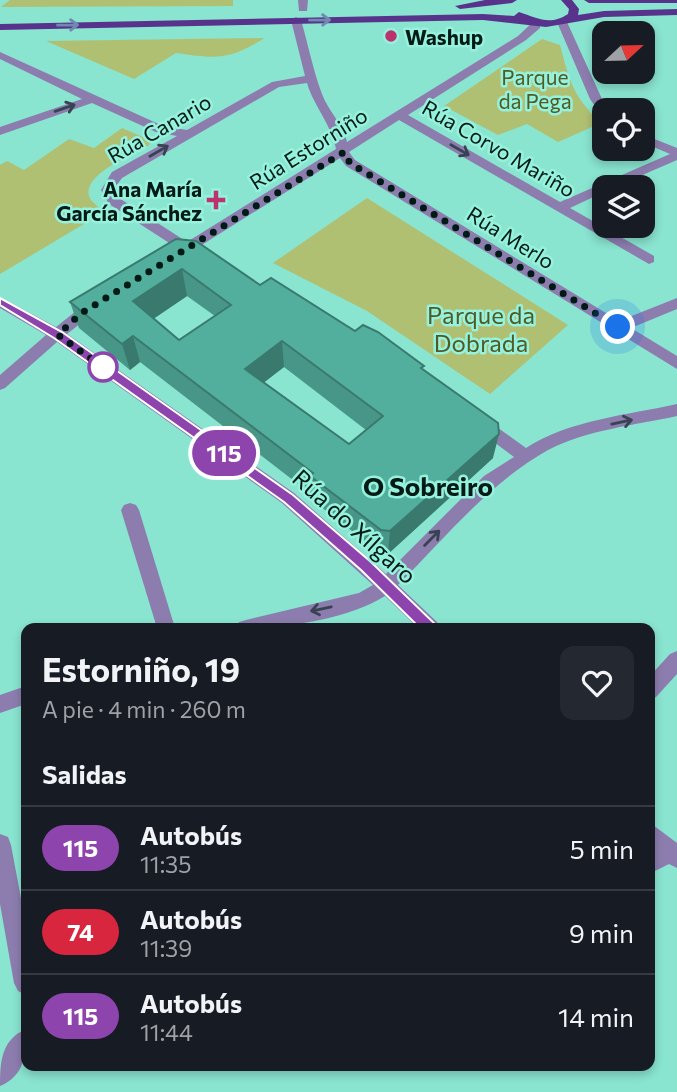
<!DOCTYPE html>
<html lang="es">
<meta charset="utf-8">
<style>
:root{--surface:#171b24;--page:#242831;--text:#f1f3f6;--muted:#9ea1a6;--line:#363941}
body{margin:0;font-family:Commissioner,sans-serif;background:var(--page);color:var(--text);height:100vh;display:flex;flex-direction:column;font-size:26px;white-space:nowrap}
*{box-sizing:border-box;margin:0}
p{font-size:23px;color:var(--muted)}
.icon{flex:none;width:38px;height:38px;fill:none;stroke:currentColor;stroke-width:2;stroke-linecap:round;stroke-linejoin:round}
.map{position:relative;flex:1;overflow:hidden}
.sheet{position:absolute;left:21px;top:623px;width:634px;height:448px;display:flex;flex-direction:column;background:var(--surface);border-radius:14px;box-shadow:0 4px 10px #0003}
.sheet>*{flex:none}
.badge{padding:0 14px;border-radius:23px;font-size:24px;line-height:46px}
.needle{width:46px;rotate:68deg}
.controls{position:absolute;left:592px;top:21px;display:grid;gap:14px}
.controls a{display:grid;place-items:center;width:63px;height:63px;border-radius:14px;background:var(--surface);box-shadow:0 4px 10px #0003;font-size:35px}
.you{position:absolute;width:35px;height:35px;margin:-18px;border:5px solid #fff;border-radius:50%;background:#1a73e8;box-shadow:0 0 0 10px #1a73e833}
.map>.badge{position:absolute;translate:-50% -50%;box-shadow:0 0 0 4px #fff}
h2{padding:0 21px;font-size:26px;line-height:63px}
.round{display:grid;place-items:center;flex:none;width:74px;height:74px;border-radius:14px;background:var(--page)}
.headline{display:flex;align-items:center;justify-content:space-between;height:119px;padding:0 21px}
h1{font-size:33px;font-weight:700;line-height:52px}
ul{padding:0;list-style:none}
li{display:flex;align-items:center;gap:21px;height:84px;padding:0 21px;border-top:2px solid var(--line)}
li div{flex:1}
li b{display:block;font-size:26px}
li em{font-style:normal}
li .badge{min-width:77px;font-weight:700;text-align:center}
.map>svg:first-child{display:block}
</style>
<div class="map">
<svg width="677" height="1092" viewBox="0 0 677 1092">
<rect width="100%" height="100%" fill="#89e4d0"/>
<g fill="#b0c073">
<polygon points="10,0 233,0 233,6 1,7"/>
<path d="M265,38C228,60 219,59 176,53L134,79L46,41Z"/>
<path d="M542,39L560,45C570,82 572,95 601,123L558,142L527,124L498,135L444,106Z"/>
<path d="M122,128L152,141L148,146C132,155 76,177 91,200C94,204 100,208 104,212L0,274V165L7,161L24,170L69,139L94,148Z"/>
<polygon points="367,198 568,325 490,394 367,311 273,263"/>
</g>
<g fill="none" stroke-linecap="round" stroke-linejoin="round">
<g fill="#8c7dae" fill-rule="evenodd">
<polygon points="298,0 308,0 307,11 299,11"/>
<path d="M296,17L301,20C308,44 313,70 322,94C328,111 344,125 347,142L518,36L535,20L540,23V28L526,40L408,115L560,202L670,154L642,142V134L677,148V160L615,187H604V192L570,208L654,256V262L649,264L399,120L349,152L355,160L619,321L677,298V309L631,328L677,356V369L346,166L340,158L197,248L200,252L198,255L187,254L179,258L172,253L177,248L109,204L101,190L112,172L177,136L156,132L92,103L0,135V127L82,99L0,59V52L163,126L187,130L272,82L305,76L291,20ZM307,83C314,107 332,125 336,149L187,242L119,198L113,190L122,178L279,87Z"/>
<polygon points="558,20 567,22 602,99 610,110 604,110 604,114 600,113 590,99 557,22"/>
<path d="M0,297L56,327L90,300H100L102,304L100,308L67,334L294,493L386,574L484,476L514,457L475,428L473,424L475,420H487L526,448C569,420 628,415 677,404V416C636,425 586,430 548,450C489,483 445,538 398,585L437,622L439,628H418L385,596C344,621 284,628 237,628L239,622L246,620L359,593L373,585L282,503L57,342L5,388L0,390V375L46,335L0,308Z"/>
<polygon points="130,503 136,505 139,510 175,628 157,628 121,510 124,505"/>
<polygon points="677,651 677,674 656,697 649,700 649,677 670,654"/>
<polygon points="26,686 26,704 0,713 0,695"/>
<polygon points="649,822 677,843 677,868 669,864 649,874 649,851 653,850 649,846"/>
<polygon points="0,834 8,837 11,845 26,925 26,995 18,991 14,983 0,904"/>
<path d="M26,1029C27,1052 25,1076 0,1086C0,1062 1,1040 26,1029Z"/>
</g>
<g fill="#57338b" fill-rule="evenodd">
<polygon points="485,0 517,0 512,3 460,9 455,6"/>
<path d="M561,0H572L579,9L578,15L604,11L677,9V15L604,17L546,27L483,20L0,30V24L483,14L514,16L519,12C537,18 550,26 568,14L569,9Z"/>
<polygon points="584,0 677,0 677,3 589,3"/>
</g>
</g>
<path fill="#479687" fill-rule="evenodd" d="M176,239L260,285L355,331L424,370L493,458L388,554L379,552L311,499V494L140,362L130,370L79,328L70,302ZM187,296L215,316L179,340L153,319ZM284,367L366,430L349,444L264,382Z"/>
<g fill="#3a7a6e">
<polygon points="182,269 187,296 140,328 133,301"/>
<polygon points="133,336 140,362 130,370 122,344"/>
<polygon points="282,341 284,367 249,394 245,369"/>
<polygon points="499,434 493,458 388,554 390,531"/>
</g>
<path fill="#53af9d" stroke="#3a7a6e" stroke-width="2" fill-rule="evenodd" d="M176,239L196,241L260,285L271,278L355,331L363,325L378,332L424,366L421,368L498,423L499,434L390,531L381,530L310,476L313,473L133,336L122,344L70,302ZM182,269L231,305L179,340L133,301ZM282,341L383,416L349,444L245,369Z"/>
<defs><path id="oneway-shaft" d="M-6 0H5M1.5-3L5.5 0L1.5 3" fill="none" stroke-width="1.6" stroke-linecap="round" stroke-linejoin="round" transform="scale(1.75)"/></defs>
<g stroke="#7388b0">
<use href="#oneway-shaft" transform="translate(320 20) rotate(-1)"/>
<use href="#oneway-shaft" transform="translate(68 25) rotate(-1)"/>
</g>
<g stroke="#384252">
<use href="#oneway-shaft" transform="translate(65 108) rotate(-19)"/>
<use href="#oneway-shaft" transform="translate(460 150) rotate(30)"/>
<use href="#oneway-shaft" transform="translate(159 151) rotate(-30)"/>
<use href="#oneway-shaft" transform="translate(622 422) rotate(-12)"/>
<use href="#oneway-shaft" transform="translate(432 538) rotate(-45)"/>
<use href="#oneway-shaft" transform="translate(321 609) rotate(168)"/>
</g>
<polygon fill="#8e44ad" stroke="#fff" stroke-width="2" points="0,298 62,332 293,495 371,562 435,624 437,628 435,633 425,633 361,570 284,502 54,338 0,305"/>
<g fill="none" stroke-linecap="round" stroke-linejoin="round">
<polyline stroke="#001a15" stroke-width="7" stroke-dasharray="0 12.6" points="103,367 107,370 58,335 80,314 344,152 350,163 618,327"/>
</g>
<g fill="#bb326d" stroke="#96f1dd" stroke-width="2.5">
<circle cx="391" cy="36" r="7"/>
<path d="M212.5 189.5h7v7h7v7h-7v7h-7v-7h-7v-7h7z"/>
</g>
<circle fill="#fff" stroke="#8e44ad" stroke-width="3.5" cx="103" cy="367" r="14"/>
<g text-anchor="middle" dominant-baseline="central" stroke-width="5" stroke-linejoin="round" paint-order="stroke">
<g font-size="21" font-weight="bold" fill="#001a15" stroke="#96f1dd" text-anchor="start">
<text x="405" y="36">Washup</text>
<text x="202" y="188" text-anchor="end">Ana María<tspan x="202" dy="24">García Sánchez</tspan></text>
</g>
<g font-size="21" fill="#505b24" stroke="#96f1dd">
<text x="535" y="76">Parque<tspan x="535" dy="24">da Pega</tspan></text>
</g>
<g font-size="21" fill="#001a15" stroke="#96f1dd">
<text transform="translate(159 128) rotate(-30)">Rúa Canario</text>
<text transform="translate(308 148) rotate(-32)">Rúa Estorniño</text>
<text transform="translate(499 148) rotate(30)">Rúa Corvo Mariño</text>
<text transform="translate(511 237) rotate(32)">Rúa Merlo</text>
</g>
<g font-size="24" fill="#505b24" stroke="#96f1dd">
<text x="481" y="314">Parque da<tspan x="481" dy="28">Dobrada</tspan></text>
</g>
<g font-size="24" fill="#001a15" stroke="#96f1dd">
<text transform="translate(355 526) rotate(42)">Rúa do Xílgaro</text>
</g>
<g font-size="26" font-weight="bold" fill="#001a15" stroke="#96f1dd">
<text x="428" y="485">O Sobreiro</text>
</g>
</g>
</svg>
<div class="controls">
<a><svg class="needle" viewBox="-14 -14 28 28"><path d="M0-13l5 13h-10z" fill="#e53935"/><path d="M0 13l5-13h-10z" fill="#9ea1a6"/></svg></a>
<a><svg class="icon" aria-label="locate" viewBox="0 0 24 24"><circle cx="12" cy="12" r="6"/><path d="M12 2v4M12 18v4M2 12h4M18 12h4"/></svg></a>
<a><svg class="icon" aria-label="layers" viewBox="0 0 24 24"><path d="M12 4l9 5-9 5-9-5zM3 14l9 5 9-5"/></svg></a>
</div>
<div class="you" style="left:618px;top:327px"></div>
<b class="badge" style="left:224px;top:453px;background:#8e44ad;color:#fff">115</b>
<section class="sheet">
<div class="headline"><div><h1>Estorniño, 19</h1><p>A pie · 4 min · 260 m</p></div><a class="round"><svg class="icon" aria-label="heart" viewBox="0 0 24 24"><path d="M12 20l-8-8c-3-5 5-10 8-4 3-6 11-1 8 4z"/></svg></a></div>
<h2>Salidas</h2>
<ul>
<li><span class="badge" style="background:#8e44ad;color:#fff">115</span><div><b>Autobús</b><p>11:35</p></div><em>5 min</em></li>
<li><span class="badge" style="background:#d7263d;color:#fff">74</span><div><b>Autobús</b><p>11:39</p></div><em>9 min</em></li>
<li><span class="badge" style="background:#8e44ad;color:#fff">115</span><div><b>Autobús</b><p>11:44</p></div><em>14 min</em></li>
</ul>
</section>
</div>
